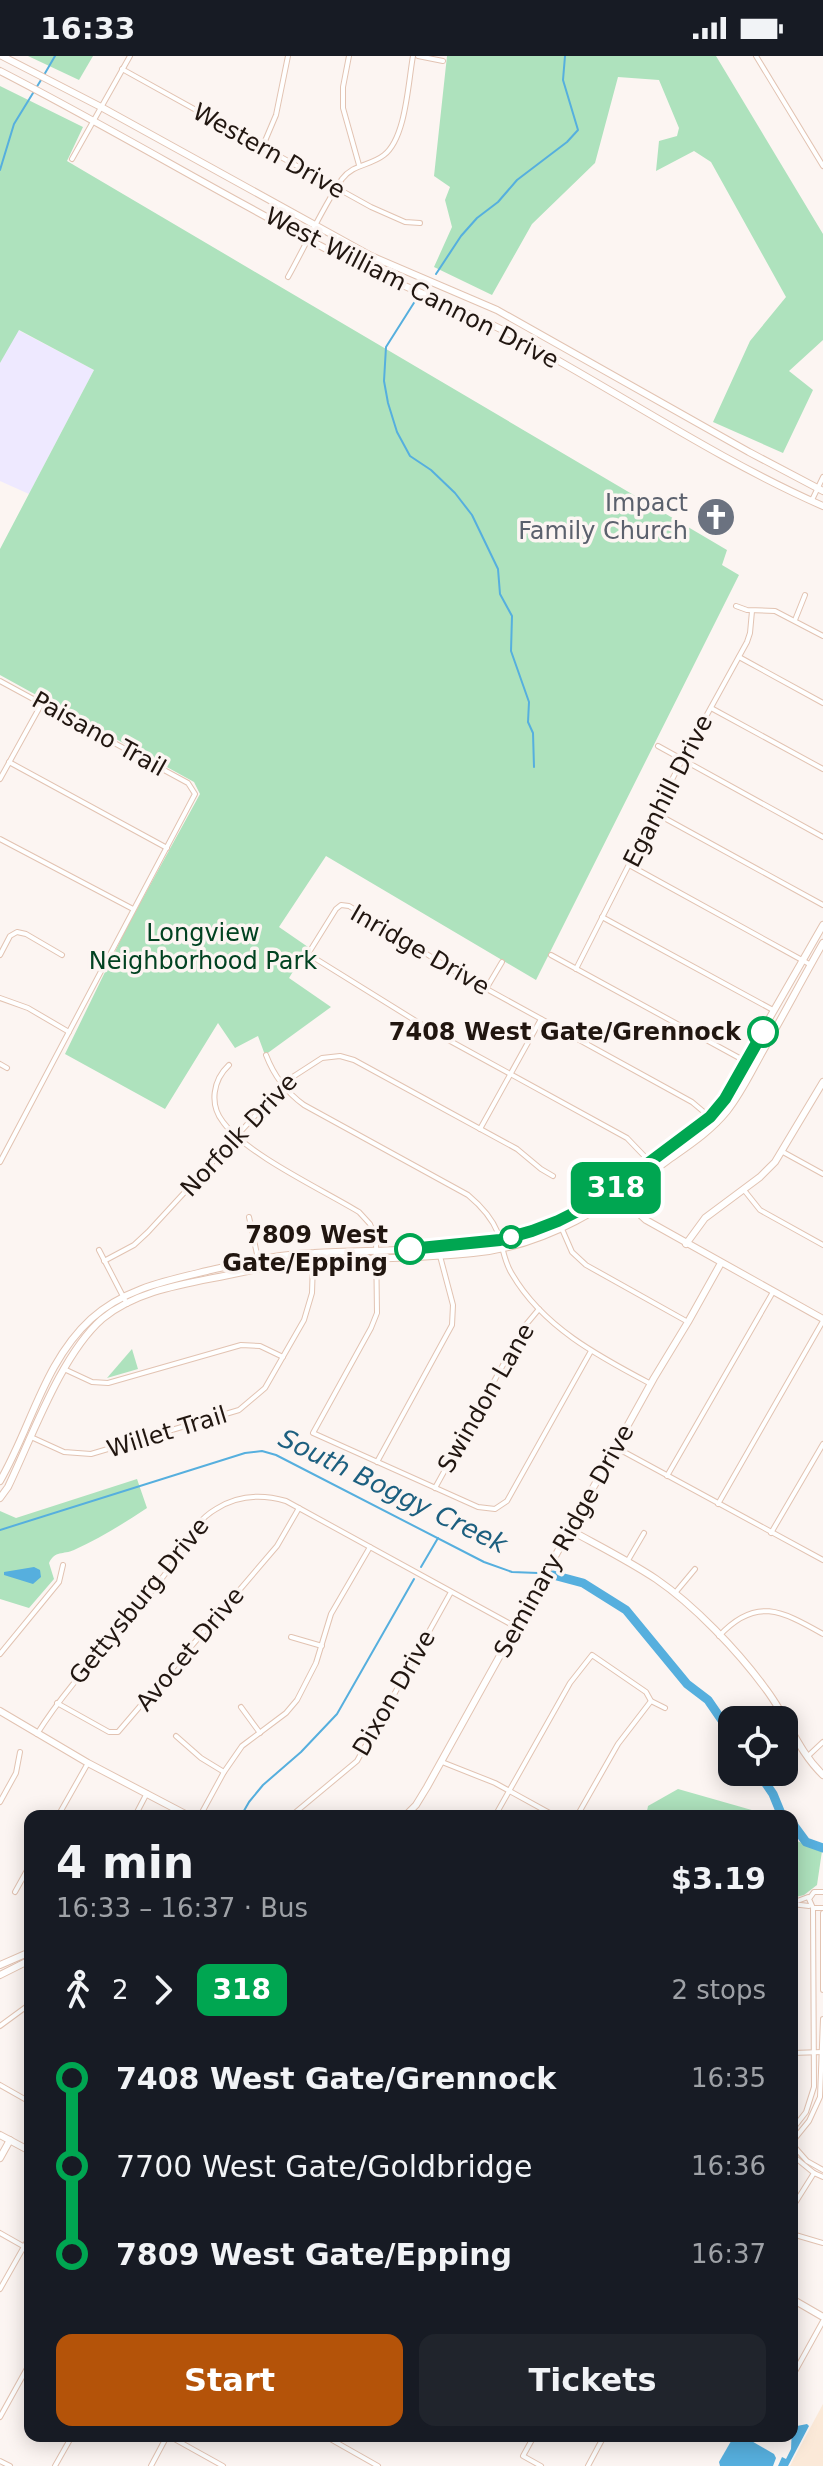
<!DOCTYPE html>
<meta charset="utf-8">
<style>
:root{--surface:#171b24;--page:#20242c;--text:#f1f3f6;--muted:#9ea1a6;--accent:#b45309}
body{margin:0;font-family:"DejaVu Sans",sans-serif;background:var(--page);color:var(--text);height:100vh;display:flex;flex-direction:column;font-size:30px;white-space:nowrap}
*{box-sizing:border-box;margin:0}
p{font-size:26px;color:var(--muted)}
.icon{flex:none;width:44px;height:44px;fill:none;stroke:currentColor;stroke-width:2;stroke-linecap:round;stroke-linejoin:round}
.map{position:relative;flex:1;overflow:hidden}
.panel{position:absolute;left:24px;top:1754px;width:774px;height:632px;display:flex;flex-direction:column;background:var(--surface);border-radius:16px;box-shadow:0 4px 20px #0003}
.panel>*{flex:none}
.badge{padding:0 16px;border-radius:12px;font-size:28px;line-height:52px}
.tools{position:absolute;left:718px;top:1650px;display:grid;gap:16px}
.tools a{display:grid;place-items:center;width:80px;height:80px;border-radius:16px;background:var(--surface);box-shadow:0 4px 20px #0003;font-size:40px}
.map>.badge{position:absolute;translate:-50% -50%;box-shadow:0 0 0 4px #fff}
.legs{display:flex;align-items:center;gap:12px;height:88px;padding:0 32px;font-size:26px}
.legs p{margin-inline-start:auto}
.head{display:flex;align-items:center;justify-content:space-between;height:136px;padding:0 32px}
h1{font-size:44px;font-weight:700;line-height:60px}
.primary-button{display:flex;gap:16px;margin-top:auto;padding:16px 32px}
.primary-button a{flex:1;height:92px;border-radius:16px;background:var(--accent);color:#fff;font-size:32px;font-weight:700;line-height:92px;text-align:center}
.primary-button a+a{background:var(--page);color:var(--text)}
ul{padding:0 32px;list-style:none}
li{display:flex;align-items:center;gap:28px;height:88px;font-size:30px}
li i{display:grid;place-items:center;width:12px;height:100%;margin:0 10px;background:currentColor}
li i::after{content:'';width:20px;height:20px;margin:-10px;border:6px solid;border-radius:50%;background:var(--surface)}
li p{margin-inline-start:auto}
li:first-child i{background:linear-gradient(#0000 50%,currentColor 0)}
li:last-child i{background:linear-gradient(currentColor 50%,#0000 0)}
.status{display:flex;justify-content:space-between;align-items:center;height:56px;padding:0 40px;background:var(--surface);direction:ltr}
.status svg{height:22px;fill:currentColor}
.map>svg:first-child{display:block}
</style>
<div class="status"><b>16:33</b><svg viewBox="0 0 49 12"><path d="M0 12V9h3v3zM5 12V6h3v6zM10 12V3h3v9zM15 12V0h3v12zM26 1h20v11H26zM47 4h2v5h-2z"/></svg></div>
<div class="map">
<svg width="823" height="2410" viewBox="0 0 823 2410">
<rect width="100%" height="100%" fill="#fcf5f2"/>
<polygon fill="#fbe9d8" points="823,2348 823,2410 790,2410 793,2404"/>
<polygon fill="#eee9ff" points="18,274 94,314 29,438 0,425 0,307"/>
<g fill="#aee2bd">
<polygon points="28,0 93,0 79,24"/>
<polygon points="447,0 716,0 823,178 823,284 789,315 813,334 783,397 713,366 750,285 786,241 711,106 694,95 656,115 659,85 677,80 679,72 659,24 618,21 595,107 532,168 492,239 434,211 452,171 445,144 450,131 434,120"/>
<polygon points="0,30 83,71 67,105 727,494 722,509 739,519 536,924 326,800 279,871 308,891 289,922 331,951 265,999 258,980 235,992 218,967 165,1053 65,998 127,871 200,738 194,726 0,619 0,493 94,314 19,274 0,307"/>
<polygon points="132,1293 138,1313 107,1322"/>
<path d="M137,1423L147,1452C123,1468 100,1482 74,1494C63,1499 55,1494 49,1507L54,1523L29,1552L0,1543V1455L16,1462Z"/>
<polygon points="678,1733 773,1760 646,1760 648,1750"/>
<polygon points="792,1783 822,1795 817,1829 804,1839 792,1842"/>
</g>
<g fill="#56afde">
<polygon points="34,1511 40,1514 41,1521 33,1528 4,1519 4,1516"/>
<polygon points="807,2368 809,2370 788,2410 778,2410 782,2401 786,2403 791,2393 792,2371"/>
<polygon points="734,2380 743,2380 774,2398 776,2402 773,2410 720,2410 719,2406"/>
</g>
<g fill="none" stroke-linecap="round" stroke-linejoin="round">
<g stroke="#56afde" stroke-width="2">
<polyline points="44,19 55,0"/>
<polyline points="0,114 14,68 41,24"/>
<polyline points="436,218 461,180 477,162 498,146 517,124 567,86 578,74 563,24 565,0"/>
<polyline points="417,242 386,291 384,325 388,347 397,376 410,400 431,414 455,437 472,459 498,513 500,538 512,560 511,595 529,646 528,666 533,677 534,711"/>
<polyline points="0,1474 245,1397 262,1395 276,1399 484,1506 512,1516 538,1517"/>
<polyline points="421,1511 438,1482"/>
<polyline points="241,1760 249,1746 263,1729 301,1696 337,1658 414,1523"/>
</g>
<g stroke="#56afde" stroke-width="9">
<polyline points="553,1519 583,1527 626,1554 687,1628 708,1644 732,1679"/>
<polyline points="758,1716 773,1738 782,1760"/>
<polyline points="792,1767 806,1786 823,1792"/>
</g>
<defs>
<g id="street">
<polyline points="349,0 343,31 343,52 359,109"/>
<polyline points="418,0 443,5"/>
<polyline points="756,0 823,110"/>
<polyline points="122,13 371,151 405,166 420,167"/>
<polyline points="262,92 276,59 288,0"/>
<polyline points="72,103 130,0"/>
<path d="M288,221C306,189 321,154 342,123C353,108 370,110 384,99C406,82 408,27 413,0"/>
<polyline points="812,444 823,421"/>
<polyline points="736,550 747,554 775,555 823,580"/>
<polyline points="795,564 805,539"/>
<polyline points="739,601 823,647"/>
<polyline points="0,625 188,727 195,738 0,1106"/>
<polyline points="711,652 823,713"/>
<polyline points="658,690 823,781"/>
<polyline points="9,706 167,792"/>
<polyline points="0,723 42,647"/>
<polyline points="657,758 823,849"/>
<polyline points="0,783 133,853"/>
<polyline points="631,810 811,909"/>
<polyline points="602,861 773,954"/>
<polyline points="0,899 10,880 17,876 26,878 62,899"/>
<polyline points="551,899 754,1010"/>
<polyline points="576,913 682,704 747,586 750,577 752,555"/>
<polyline points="486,933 502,906"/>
<polyline points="0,942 28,952 69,976"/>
<path d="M266,999C274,1020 286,1036 304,1049L468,1139C480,1149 492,1162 498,1177C503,1191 504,1206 512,1218C543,1271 598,1300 651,1328"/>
<polyline points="0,1008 7,1012"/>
<path d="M229,1009C213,1024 209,1048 223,1066C246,1098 323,1134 359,1156L370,1168L376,1183L377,1257L371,1272L313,1377L478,1451L495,1453L507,1445L591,1295"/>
<polyline points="480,1073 541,963"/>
<polyline points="783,1096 823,1118"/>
<polyline points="650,1106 627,1082 432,975 308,898 336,853 341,849 349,850 454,915 692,1046 717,1067"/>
<polyline points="744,1134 760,1154 823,1189"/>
<polyline points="249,1161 260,1212"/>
<polyline points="562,1173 572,1196 586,1209 688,1266"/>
<polyline points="99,1194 127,1248"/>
<polyline points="104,1205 134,1189 148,1176 288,1024 322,1002 340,1000 354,1004 517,1093 541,1113 553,1120"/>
<polyline points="64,1313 92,1326 108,1327 241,1289 260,1290 283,1301"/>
<polyline points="31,1381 64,1396 91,1398 239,1354 265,1332 304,1264 312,1237 313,1206"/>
<polyline points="615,1391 823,1504"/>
<polyline points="377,1406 452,1269 453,1249 440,1200"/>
<polyline points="667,1420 773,1236"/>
<polyline points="435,1432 524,1271 539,1253"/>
<polyline points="718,1448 823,1265"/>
<polyline points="771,1477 823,1388"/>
<polyline points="627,1506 644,1477"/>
<polyline points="675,1537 695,1513"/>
<path d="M719,1580C756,1540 782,1555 823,1578"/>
<polyline points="291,1581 322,1590"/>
<polyline points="0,1598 59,1526 63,1509"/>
<polyline points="57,1647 109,1676 118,1676 277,1490 299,1452"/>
<polyline points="241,1651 260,1677"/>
<path d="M37,1678C75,1617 129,1569 171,1510C187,1489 192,1467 216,1453C238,1439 262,1438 286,1445L516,1571"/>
<polyline points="176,1680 201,1702 224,1716"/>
<polyline points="807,1701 823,1686"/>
<polyline points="442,1706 495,1727 555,1760"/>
<polyline points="0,1746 16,1717 20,1696"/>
<polyline points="58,1760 88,1707"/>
<polyline points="135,1760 147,1737"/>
<polyline points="200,1760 224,1716 242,1690 286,1657 297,1644 316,1607 331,1558 370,1491"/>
<polyline points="291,1760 357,1705 451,1536"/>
<polyline points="495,1760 570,1627 592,1599 646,1636 651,1645 665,1652"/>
<polyline points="577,1760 618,1688 651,1645"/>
<polyline points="15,1836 30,1809"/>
<polyline points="823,1836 814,1836 809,1843 813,1852 823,1852"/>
<polyline points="792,1847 808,1841"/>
<polyline points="792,1848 809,1850"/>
<polyline points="823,1857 823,1934"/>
<polyline points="0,1970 30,1948"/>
<polyline points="792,1997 823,1996"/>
<polyline points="0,2029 30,2046"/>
<polyline points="792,2074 806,2056 814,2031 813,1852"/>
<polyline points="792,2086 809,2065 820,2041 823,1963"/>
<polyline points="792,2088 807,2105 823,2114"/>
<polyline points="792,2099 814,2117 823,2121"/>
<polyline points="792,2152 814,2117"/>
<polyline points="0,2177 30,2194"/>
<polyline points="792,2178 823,2187"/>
<polyline points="0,2233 30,2180"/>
<polyline points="792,2321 823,2265"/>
<polyline points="0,2361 30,2307"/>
<polyline points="169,2380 223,2410"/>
<polyline points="325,2380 378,2410"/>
<polyline points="486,2380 489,2382"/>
<polyline points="534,2380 523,2400 541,2410"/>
<polyline points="0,2405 10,2410"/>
<polyline points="55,2410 72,2380"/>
<polyline points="151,2410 167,2380"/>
<polyline points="588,2410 604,2380"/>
</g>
<g id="secondary">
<polyline points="2,0 101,51 371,200 497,254 749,396 823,435"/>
<path d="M0,15C115,74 225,141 340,200C398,230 459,250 516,281C618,336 716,403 823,450"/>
<polyline points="619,1139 646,1164 823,1263"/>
<polyline points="686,1188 705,1162 760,1121 775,1106 823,1026"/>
<path d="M0,1425C31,1372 44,1306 91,1263C124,1233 165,1225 207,1215C242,1207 277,1198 314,1197C386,1193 460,1197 529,1176C573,1163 608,1137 644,1111C670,1092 698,1074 719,1050L823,869"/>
<path d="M0,1442L8,1431C32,1381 61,1299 102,1263C139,1232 193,1227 238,1217C315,1200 395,1205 473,1197C549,1190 607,1149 667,1105C688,1090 710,1076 727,1055C742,1036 752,1014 764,993C784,958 803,922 823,887"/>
<path d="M570,1474C599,1490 629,1505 656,1523C694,1549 738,1595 765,1632C787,1660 797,1694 823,1719"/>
<polyline points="0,1655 88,1707 189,1760"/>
<polyline points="405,1760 416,1749 427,1731 654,1322 688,1266 721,1207"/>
<polyline points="0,1909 30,1896"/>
<polyline points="0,1919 30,1904"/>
<polyline points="0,2079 30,2095"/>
<polyline points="0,2102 10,2084"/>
<polyline points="792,2243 823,2261"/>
</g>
</defs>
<use href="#street" stroke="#e2c3b2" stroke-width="6"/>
<use href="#secondary" stroke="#e2c3b2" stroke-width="8"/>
<use href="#street" stroke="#fff" stroke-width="4"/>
<use href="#secondary" stroke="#fff" stroke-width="6"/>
</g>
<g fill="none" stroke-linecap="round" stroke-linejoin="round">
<defs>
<polyline id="line-1" points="410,1193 500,1184 532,1175 558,1165 598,1145 710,1061 725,1043 763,976"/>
</defs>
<use href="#line-1" stroke="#fff" stroke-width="18"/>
<use href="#line-1" stroke="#00a651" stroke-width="12"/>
</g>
<defs>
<symbol id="church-disc" viewBox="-11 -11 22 22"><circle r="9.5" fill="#6b7280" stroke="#fcf5f2"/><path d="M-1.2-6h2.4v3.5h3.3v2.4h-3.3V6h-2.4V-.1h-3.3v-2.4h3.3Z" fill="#fff"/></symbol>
</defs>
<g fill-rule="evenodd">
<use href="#church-disc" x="694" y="439" width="44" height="44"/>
</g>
<g fill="#fff" stroke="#00a651" stroke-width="4">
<circle cx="763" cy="976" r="14"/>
<circle cx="511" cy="1181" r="10"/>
<circle cx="410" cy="1193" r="14"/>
</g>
<g text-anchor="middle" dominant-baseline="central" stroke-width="7" stroke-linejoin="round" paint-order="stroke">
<g font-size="24" fill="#211610" stroke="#fcf5f2">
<text transform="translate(269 95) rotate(29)">Western Drive</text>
<text transform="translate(412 232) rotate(27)">West William Cannon Drive</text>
<text transform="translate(99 678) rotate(29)">Paisano Trail</text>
<text transform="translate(668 735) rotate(-63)">Eganhill Drive</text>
<text transform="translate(420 894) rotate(30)">Inridge Drive</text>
<text transform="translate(239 1079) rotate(-47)">Norfolk Drive</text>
<text transform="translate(486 1342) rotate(-60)">Swindon Lane</text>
<text transform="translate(167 1376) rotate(-17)">Willet Trail</text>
<text transform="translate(564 1485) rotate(-61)">Seminary Ridge Drive</text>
<text transform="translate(139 1545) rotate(-51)">Gettysburg Drive</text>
<text transform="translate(190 1593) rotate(-50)">Avocet Drive</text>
<text transform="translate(394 1637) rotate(-60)">Dixon Drive</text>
</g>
<g font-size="24" fill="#5b616d" stroke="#fcf5f2" text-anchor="end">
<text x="688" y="447">Impact<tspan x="688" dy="28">Family Church</tspan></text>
</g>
<g font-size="24" fill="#014221" stroke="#fcf5f2">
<text x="203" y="877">Longview<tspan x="203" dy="28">Neighborhood Park</tspan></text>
</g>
<g font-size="24" font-weight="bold" fill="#211610" stroke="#fcf5f2" text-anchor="end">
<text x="741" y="976">7408 West Gate/Grennock</text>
<text x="388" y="1179">7809 West<tspan x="388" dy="28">Gate/Epping</tspan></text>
</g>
<g font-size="26" font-style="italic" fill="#1c5f7f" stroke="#fcf5f2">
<text transform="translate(393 1435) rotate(26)">South Boggy Creek</text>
</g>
</g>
</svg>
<div class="tools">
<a><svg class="icon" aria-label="locate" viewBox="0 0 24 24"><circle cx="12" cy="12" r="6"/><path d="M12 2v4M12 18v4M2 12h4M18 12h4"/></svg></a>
</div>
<b class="badge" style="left:616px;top:1132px;background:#00a651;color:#fff">318</b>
<section class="panel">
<div class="head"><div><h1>4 min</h1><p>16:33 – 16:37 · Bus</p></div><b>$3.19</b></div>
<div class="legs"><svg class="icon" aria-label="walk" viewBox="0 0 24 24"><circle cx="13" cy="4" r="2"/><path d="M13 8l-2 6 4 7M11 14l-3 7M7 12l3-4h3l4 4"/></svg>2<svg class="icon" aria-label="forward" viewBox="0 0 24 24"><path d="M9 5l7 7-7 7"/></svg><b class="badge" style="background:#00a651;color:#fff">318</b><p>2 stops</p></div>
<ul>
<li><i style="color:#00a651"></i><b>7408 West Gate/Grennock</b><p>16:35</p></li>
<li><i style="color:#00a651"></i><span>7700 West Gate/Goldbridge</span><p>16:36</p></li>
<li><i style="color:#00a651"></i><b>7809 West Gate/Epping</b><p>16:37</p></li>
</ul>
<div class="primary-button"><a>Start</a><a>Tickets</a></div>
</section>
</div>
